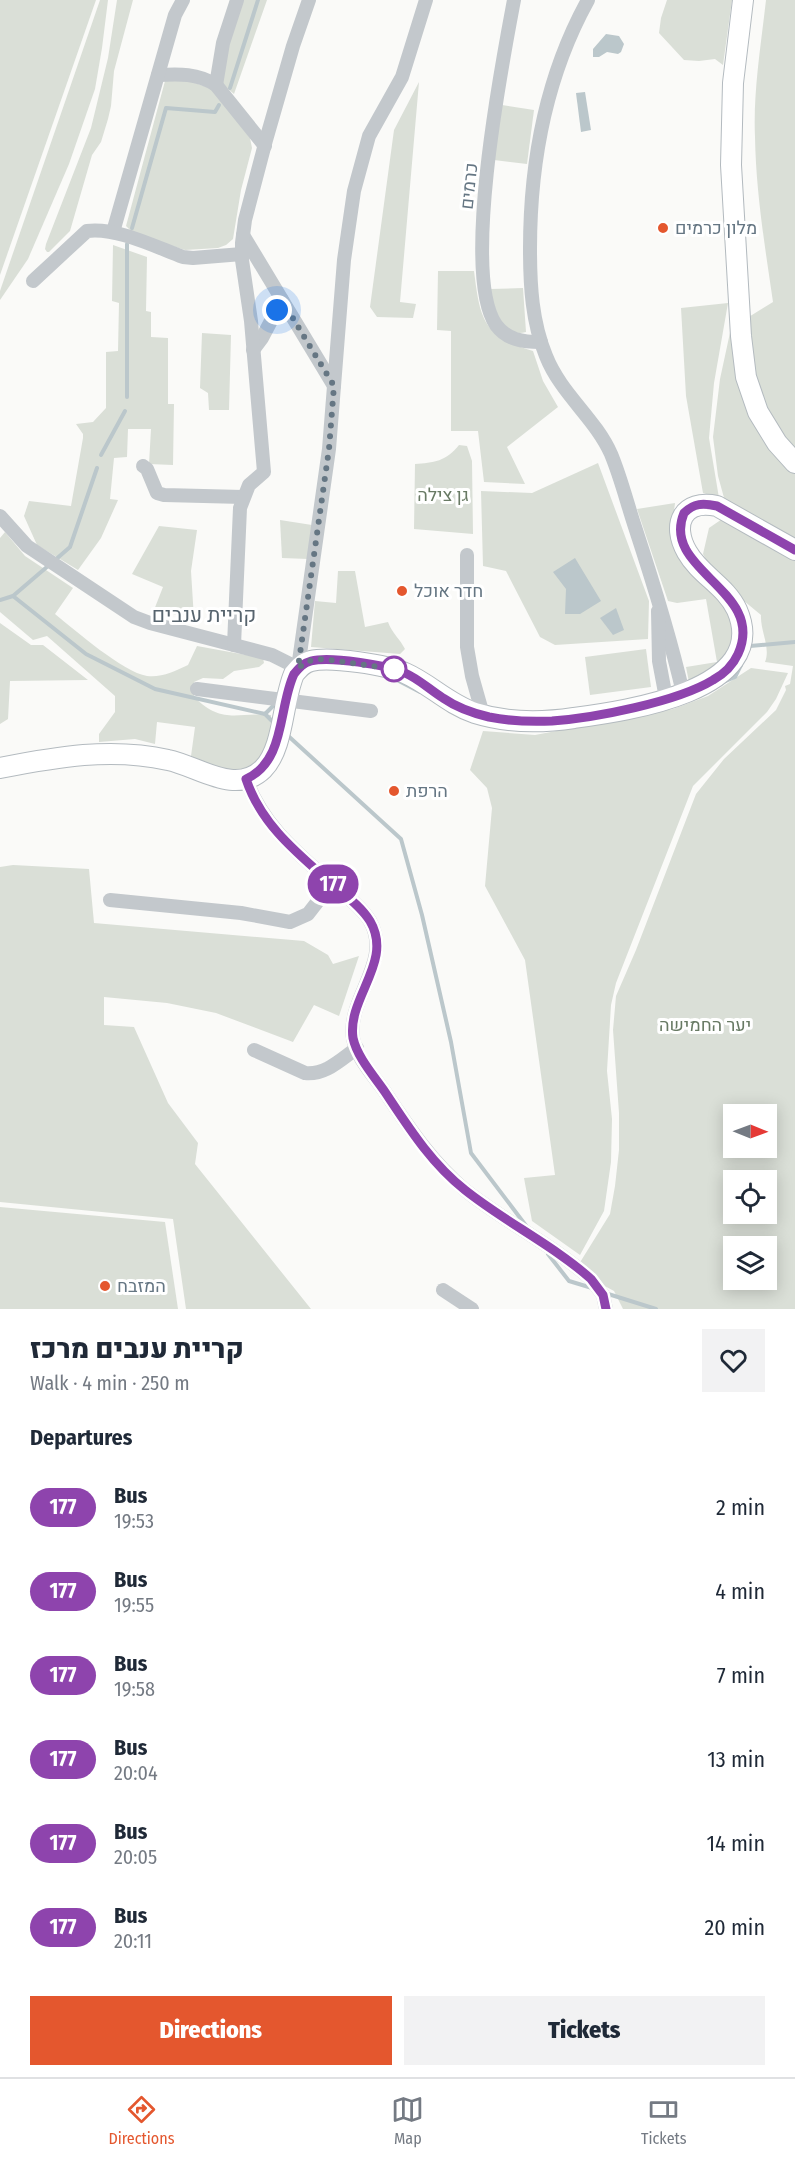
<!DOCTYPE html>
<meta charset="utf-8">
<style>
:root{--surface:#fff;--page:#f2f2f3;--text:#1f2937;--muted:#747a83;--line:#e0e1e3;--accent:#e4572e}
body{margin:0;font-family:"Fira Sans Condensed",Heebo,sans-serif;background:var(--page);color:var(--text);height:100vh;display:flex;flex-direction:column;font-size:22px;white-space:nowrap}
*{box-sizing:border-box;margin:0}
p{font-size:20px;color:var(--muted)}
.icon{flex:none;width:33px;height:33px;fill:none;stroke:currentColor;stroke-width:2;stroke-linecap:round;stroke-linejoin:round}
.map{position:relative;height:1309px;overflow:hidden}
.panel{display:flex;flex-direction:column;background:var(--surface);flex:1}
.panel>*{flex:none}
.badge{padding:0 12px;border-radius:20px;font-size:21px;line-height:39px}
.needle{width:39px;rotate:91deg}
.buttons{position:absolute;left:723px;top:1104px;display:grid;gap:12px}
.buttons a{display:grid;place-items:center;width:54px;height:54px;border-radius:0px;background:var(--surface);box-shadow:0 3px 15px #0003;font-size:30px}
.you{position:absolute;width:30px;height:30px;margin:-15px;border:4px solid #fff;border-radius:50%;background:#1a73e8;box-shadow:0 0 0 9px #1a73e833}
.map>.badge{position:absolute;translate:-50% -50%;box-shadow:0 0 0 3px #fff}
h2{padding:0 30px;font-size:22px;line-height:54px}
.round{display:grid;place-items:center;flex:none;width:63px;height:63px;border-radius:0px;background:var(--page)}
.summary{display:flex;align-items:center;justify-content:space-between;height:102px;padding:0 30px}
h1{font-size:28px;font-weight:800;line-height:45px}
.cta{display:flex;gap:12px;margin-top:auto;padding:12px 30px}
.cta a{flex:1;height:69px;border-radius:0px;background:var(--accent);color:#fff;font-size:24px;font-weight:800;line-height:69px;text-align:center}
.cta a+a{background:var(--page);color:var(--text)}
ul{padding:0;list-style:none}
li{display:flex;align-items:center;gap:18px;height:84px;padding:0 30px}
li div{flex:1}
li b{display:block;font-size:22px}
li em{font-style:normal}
li .badge{min-width:66px;font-weight:700;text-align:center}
.menu{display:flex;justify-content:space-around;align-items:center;height:84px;border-top:2px solid var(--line);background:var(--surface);font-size:16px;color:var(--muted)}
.menu a{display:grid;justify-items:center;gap:3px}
.menu .on{color:var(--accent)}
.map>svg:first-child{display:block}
</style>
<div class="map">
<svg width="795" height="1309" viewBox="0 0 795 1309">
<rect width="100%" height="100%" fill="#fafaf8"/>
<g fill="#dadfd7" fill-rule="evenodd">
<polygon points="0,0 96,0 0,275"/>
<polygon points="100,0 108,0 102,48 95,89 69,164 28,259 0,300 0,291"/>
<polygon points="117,0 133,0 114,71 111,106 108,119 101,142 92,155 70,231 49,252 47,252 45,249 46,244 91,128 108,58"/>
<polygon points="243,0 267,0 234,94 221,83 223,61"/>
<polygon points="667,0 732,0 723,65 715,59 699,61 684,60 659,33 661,18"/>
<path d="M766,0H795V1309H623L614,1291L601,1284L579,1264L610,1214L615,1186L619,1150V1113L613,1030L616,996L636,950L696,794L724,759L776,710L786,690L785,686L790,684L793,666L765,662C771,647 760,631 761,615L715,577L703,554L709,528L725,517L726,505L718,476L713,437L720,379L731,328L773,302C765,247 756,193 755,137C753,92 761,45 766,0ZM734,1114H766V1148H734ZM734,1180H766V1214H734ZM734,1246H766V1280H734Z"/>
<polygon points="180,78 213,89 250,138 252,148 241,190 233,239 226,245 218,248 185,250 134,234 126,226 165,81"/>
<polygon points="419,82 400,302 416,304 413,318 377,317 370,307 394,130"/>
<polygon points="502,105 534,110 527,164 494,160"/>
<polygon points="113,245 147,257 146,311 151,312 151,337 168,338 168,404 174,404 173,465 149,464 151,429 128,429 127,457 114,458 110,499 118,500 101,538 78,570 37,545 24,516 29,501 71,506 83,438 83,434 76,424 93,422 106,408 106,352 118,351 119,303 112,301"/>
<path d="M438,271H474C480,319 483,337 533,351L543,381L558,407L507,447L525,484L484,482L478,431H451V331L437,330Z"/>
<path d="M523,288L526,332C501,339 494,306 490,289Z"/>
<polygon points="728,303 714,383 709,438 719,498 703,493 686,396 681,308"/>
<polygon points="202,333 231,335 229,410 209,410 208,393 200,388"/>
<path d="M459,445L467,446L472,461L473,534L414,529L415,464C433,463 447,461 459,445Z"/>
<polygon points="598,463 649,601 648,639 555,645 540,637 506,571 483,566 481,491 532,493"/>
<path d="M675,503C674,515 669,528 671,540C679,577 733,590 732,634C730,661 710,671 689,682L686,667L717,662L706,599L677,603L668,601L637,509Z"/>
<polygon points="280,520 312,525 308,559 282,558"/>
<polygon points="159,526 197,530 191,571 194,619 154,610 163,587 132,574"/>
<path d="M5,532L25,556L73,588L55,614C76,631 123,672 147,676C161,678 175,671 188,665L197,646L263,658L264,663L259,667L234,671L223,679L203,678L194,682V697C223,725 236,712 271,715C271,735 267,769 240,772C225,774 205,762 191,756L195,727L157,722L155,744L135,739L99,742V734L115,712V696L47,636L33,640L0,612V538Z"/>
<path d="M338,571H355L365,627L388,622C392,633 400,639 405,649L400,654L311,647L315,601L336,603Z"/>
<polygon points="0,623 31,645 43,645 88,680 10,681 8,719 0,724"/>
<polygon points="646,649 651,687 590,695 585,657"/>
<polygon points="751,668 788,673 776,699 767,712 693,786 616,983 611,1005 607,1071 612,1119 611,1162 604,1211 580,1255 532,1221 524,1178 555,1175 525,960 485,886 492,808 487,788 470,770 483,731 535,735 673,709 708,696"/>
<polygon points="13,865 89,869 94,923 304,941 328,955 333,964 359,956 339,1016 314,1005 293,1042 216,1013 167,1003 104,997 104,1025 134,1027 168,1103 198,1143 195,1164 311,1309 186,1309 173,1219 0,1202 0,867"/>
<polygon points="0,1207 165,1222 178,1309 0,1309"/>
</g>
<g fill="#bbc7cb">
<polygon points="606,34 619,36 624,44 621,52 618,54 607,52 599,57 593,57 593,49"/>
<polygon points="585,92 591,130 581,132 576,93"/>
<polygon points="575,558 601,601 580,614 565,614 566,589 553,572"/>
<polygon points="616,608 624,630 613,635 600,618"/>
</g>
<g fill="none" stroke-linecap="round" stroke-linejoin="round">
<g stroke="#bbc7cb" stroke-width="4">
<polyline points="230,88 258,0"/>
<polyline points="132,228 166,108 215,112 219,105"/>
<polyline points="127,244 127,397"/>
<polyline points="101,455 125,411"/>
<polyline points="54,561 70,547 97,468"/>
<polyline points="13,596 86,654 155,689 265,714 277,702"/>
<polyline points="0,600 13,596 48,566"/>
<polyline points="748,650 750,646 795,642"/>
<polyline points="395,679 420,692"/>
<polyline points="721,683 735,677 741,665"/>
<polyline points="265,714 275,724"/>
<polyline points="285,733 401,839 422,915 451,1042 471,1153 527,1227"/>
<polyline points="548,1254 569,1281 592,1288"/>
<polyline points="605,1293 656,1309"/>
</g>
<defs>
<g id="secondary">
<polyline points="743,0 733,83 731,165 741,336 746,377 758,412 777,443 795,463"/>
<path d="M0,768C56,757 111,747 168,760C198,766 235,796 263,769C284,748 282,702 294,674C299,668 303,663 311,661C330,656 387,665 405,673C430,684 448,704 475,713C507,723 541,723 574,718C625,711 772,691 737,610C726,586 700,575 687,552C671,524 683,499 717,506L795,550"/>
</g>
</defs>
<use href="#secondary" stroke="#b3babf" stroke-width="22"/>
<g stroke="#c3c8cc" stroke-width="14">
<path d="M514,0C502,64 461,274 496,325C507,340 523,342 541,342"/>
<path d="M588,0C546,76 530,163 530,249C530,286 532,322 546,356C561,394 595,418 611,454C621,478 627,503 635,527C653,582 670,636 683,693"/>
<path d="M158,75C179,74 197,73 216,85L265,146"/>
<polyline points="216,85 223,43 237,0"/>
<polyline points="113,232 175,15 183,0"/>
<polyline points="243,235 334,386"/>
<path d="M33,281L87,231C116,227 156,247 183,257L193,258L242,254"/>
<polyline points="253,350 262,338 282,300"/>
<polyline points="143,466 147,469 157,493 164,495 243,497"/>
<polyline points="0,516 27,546 134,617 150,623 272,655 298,668 329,449 344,260 354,191 369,136 402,77 426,0"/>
<polyline points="467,555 467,647 472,676 483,715"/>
<polyline points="658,611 659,661 666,698"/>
<polyline points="234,645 240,508 249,485 264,472 251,321 242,260 242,243 245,220 266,140 293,46 309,0"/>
<polyline points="197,689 371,711"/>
<path d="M246,779C263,827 301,856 338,889C349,898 362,908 370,921C393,962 347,997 353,1038C356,1057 374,1076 385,1092C409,1128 432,1162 465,1190C505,1222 553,1245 591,1279L603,1295L606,1309"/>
<polyline points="110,900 241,913 290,922 308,914 332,883"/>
<path d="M254,1050L305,1073C326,1075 340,1060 357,1048"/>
<polyline points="443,1290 472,1309"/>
</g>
<use href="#secondary" stroke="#fff" stroke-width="20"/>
</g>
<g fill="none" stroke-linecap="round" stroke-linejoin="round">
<defs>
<path id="line" d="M606,1309L603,1295L591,1279C553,1245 505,1222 465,1190C431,1163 409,1128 385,1092C374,1076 357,1057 353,1038C347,997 394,962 370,921C362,908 349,898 338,889C301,856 262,827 246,779C286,761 278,708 294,674C299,668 303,663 311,661C330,656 387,665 405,673C419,679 430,690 443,698C456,707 472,713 489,717C509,721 531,722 552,721C594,718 677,702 713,680C724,674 733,665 738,654C767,590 660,571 684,513C694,503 703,503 717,506L795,550"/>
</defs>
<use href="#line" stroke="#fff" stroke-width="14"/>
<use href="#line" stroke="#8e44ad" stroke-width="9"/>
<polyline stroke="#657683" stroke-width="6" stroke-dasharray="0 10.8" points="277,310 282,300 334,386 329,449 298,668 309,661 322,659 394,669"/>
</g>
<g fill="#e4572e" stroke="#fff" stroke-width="2">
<circle cx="663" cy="228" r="6"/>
<circle cx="402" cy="591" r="6"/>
<circle cx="394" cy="791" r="6"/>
<circle cx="105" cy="1286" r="6"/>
</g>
<circle fill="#fff" stroke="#8e44ad" stroke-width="3" cx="394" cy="669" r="12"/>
<g text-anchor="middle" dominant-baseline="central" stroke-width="6" stroke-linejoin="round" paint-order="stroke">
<g font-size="18" fill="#657683" stroke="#fff">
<text transform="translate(469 186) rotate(-84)">כרמים</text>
</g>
<g font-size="18" fill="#657683" stroke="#fff" text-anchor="start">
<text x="675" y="228">מלון כרמים</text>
<text x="414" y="591">חדר אוכל</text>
<text x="406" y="791">הרפת</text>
<text x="117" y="1286">המזבח</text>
</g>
<g font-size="18" fill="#687a64" stroke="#fff">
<text x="443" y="495">גן צילה</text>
<text x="705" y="1025">יער החמישה</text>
</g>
<g font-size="21" fill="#57646e" stroke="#fff">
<text x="204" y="615">קריית ענבים</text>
</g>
</g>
</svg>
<div class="buttons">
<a><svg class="needle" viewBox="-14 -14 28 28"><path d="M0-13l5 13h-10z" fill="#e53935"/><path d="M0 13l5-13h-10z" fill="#747a83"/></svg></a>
<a><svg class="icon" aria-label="locate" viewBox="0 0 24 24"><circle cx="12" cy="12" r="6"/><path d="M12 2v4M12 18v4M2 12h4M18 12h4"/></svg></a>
<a><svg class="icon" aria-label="layers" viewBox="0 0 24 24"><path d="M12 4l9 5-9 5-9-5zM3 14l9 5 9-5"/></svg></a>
</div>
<div class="you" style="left:277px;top:310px"></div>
<b class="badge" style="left:333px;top:884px;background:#8e44ad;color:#fff">177</b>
</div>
<section class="panel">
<div class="summary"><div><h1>קריית ענבים מרכז</h1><p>Walk · 4 min · 250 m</p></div><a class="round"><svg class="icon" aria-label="heart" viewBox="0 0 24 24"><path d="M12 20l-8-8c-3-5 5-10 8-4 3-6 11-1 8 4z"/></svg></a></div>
<h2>Departures</h2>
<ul>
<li><span class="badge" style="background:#8e44ad;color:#fff">177</span><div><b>Bus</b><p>19:53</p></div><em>2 min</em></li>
<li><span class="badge" style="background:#8e44ad;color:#fff">177</span><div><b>Bus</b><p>19:55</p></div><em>4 min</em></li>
<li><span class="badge" style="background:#8e44ad;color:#fff">177</span><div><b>Bus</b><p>19:58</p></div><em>7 min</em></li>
<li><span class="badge" style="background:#8e44ad;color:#fff">177</span><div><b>Bus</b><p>20:04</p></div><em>13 min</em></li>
<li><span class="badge" style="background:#8e44ad;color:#fff">177</span><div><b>Bus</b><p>20:05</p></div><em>14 min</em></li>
<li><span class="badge" style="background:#8e44ad;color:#fff">177</span><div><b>Bus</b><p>20:11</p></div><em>20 min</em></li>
</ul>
<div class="cta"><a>Directions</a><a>Tickets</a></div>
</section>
<nav class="menu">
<a class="on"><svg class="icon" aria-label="directions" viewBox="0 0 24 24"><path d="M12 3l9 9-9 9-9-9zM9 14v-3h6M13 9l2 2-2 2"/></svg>Directions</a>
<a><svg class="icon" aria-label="map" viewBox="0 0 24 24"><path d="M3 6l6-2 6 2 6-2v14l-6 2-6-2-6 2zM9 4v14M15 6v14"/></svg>Map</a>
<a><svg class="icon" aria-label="tickets" viewBox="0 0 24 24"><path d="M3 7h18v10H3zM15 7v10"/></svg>Tickets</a>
</nav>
